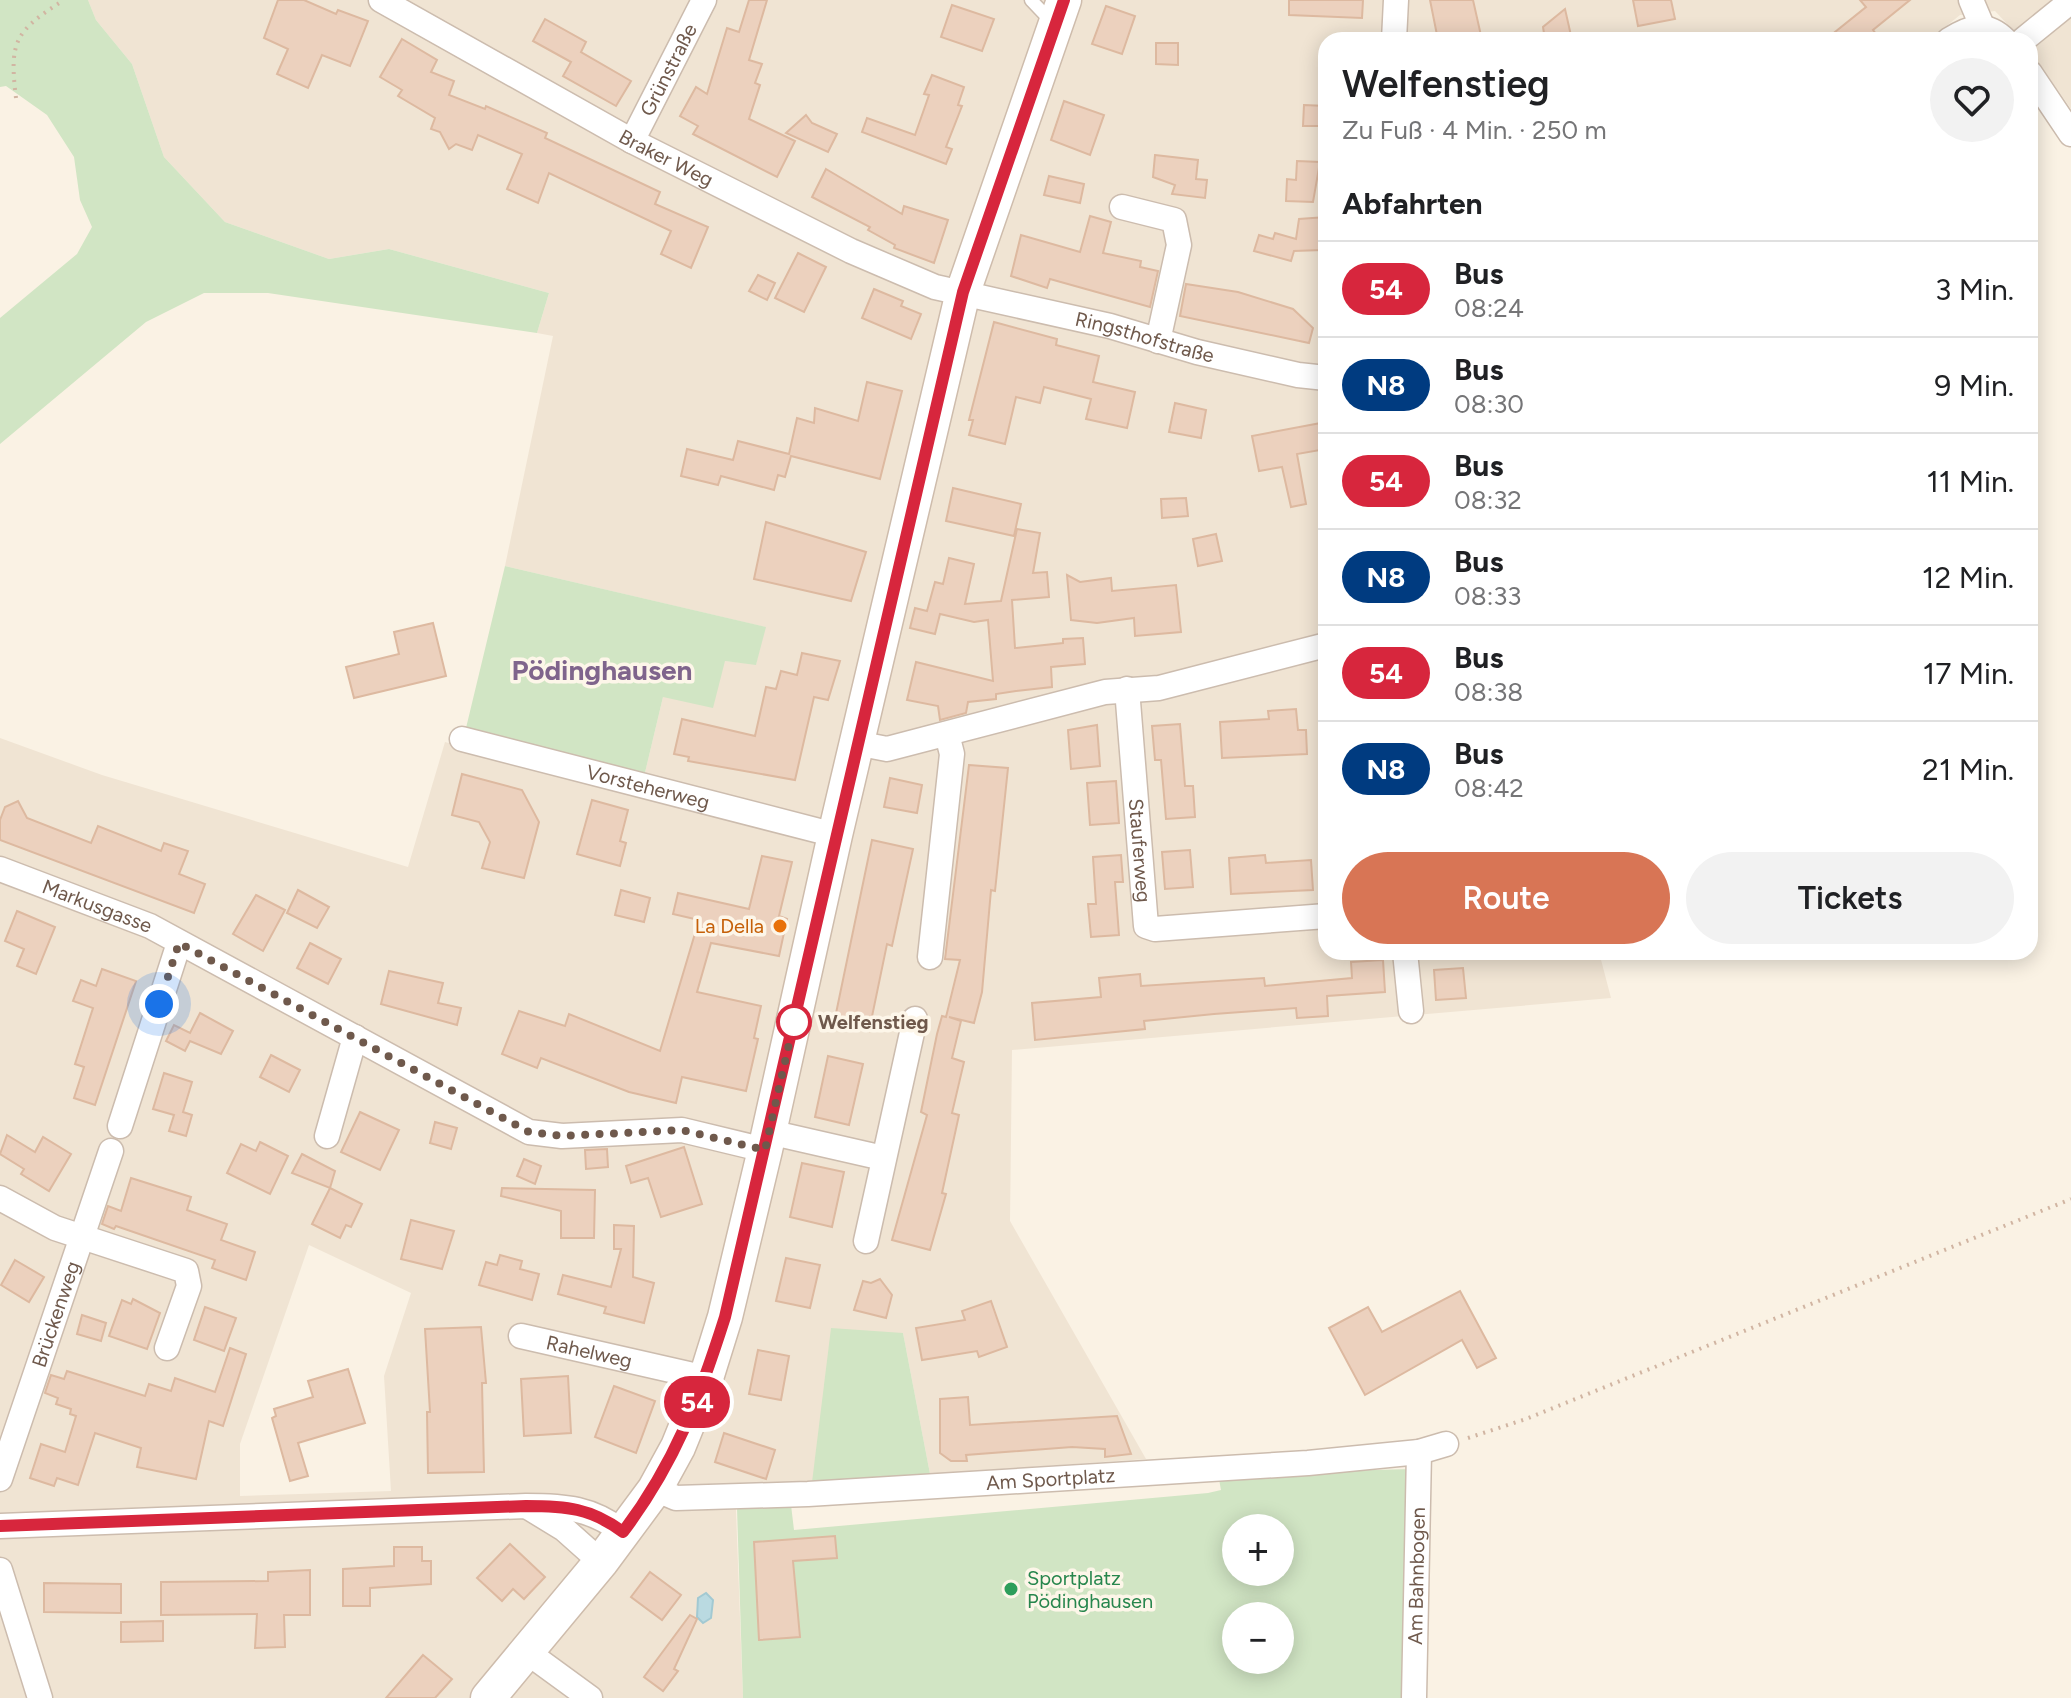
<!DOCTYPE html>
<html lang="de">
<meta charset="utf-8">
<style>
:root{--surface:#fff;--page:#f2f2f2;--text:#202124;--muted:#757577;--line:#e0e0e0;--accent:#d87555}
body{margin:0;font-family:Figtree,sans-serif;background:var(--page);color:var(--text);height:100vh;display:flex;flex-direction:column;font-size:30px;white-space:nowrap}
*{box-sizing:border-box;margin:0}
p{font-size:26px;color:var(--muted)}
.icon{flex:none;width:44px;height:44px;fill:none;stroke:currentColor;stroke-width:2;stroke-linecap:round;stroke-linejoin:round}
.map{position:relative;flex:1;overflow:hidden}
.drawer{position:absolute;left:1318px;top:32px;width:720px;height:928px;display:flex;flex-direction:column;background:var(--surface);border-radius:24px;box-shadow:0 4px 20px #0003}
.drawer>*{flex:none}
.badge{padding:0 16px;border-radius:26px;font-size:28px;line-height:52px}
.fabs{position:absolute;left:1222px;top:1514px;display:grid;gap:16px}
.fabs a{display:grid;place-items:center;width:72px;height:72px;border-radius:50%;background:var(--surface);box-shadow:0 4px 20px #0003;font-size:40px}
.you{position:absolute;width:40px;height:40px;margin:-20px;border:6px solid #fff;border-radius:50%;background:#1a73e8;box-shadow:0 0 0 12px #1a73e833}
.map>.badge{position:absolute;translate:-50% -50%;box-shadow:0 0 0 4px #fff}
h2{padding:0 24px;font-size:30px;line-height:72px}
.round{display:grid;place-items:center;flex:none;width:84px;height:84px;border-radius:42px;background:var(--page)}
.head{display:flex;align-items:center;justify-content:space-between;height:136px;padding:0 24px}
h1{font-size:38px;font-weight:600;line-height:60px}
.cta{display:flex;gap:16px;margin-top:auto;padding:16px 24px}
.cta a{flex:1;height:92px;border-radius:48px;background:var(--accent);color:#fff;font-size:32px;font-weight:600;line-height:92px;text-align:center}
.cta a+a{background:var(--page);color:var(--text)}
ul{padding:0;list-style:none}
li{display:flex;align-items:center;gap:24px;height:96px;padding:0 24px;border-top:2px solid var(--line)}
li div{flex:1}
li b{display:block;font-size:30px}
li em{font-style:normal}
li .badge{min-width:88px;font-weight:700;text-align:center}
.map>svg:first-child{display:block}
</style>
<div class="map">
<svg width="2071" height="1698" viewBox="0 0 2071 1698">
<rect width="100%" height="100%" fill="#faf2e4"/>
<path fill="#f0e4d3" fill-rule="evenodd" d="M88,0H2071V109L2030,50V40H2022L1995,11L1960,15L1929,40H1326V952H1599L1611,998L1012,1050L1010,1221L1146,1459L930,1474L903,1333L812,1482L735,1484L743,1698H0V738L102,775L408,867L445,742L631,792L643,781L663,697L725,661L756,664L765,627L505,566L553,336L537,333L549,293L389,249L329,259L225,222L164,157L132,64L96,20ZM309,1245L411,1293L384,1376L391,1491L240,1496V1444Z"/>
<g fill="#d1e5c4" fill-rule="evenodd">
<polygon points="0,0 88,0 96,20 132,64 164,157 225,222 329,259 389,249 549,293 537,333 268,293 204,293 146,322 0,444 0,318 77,254 92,227 80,200 74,157 47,115 6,86 0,87"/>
<polygon points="505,566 766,627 756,665 725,661 713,708 663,697 643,781 466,728"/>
<polygon points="831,1328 903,1333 930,1474 812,1482"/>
<path d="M1412,1469L1407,1698H743L737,1508L791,1505L794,1530L1208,1493L1221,1490L1218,1474ZM1236,1528H1280V1572H1236ZM1236,1616H1280V1660H1236Z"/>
</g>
<polygon fill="#badae1" stroke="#a2c9d2" stroke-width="2" points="706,1593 713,1600 711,1618 703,1623 697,1617 698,1598"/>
<g fill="#ecd1be" stroke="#ddb9a0" stroke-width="2">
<polygon points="278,0 304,0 336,14 338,10 368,21 350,66 322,55 308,88 277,74 288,49 264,38"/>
<polygon points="749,0 767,0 749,60 762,64 755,83 760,85 749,119 795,141 777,177 693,134 698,126 680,116 696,87 707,94 727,28 739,32"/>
<polygon points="1289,0 1363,0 1362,18 1289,15"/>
<polygon points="1430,0 1473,0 1482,40 1438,40"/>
<polygon points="1633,0 1671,0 1675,19 1638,26"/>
<polygon points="1860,0 1910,0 1873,30 1881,40 1825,40 1866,7"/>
<polygon points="952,5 994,19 982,51 941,37"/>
<polygon points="1106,6 1135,16 1122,54 1092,44"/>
<polygon points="1565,9 1572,40 1545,40 1543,27"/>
<polygon points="545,19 586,42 581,52 631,81 616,106 563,76 571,62 533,41"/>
<polygon points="402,39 437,60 431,72 454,81 449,95 485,109 486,106 547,133 545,138 660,192 655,204 708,227 691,268 661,254 671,231 549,173 538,203 507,189 522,154 478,135 472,150 456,144 449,149 440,132 431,129 435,118 398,96 402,90 380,77"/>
<polygon points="1156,43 1178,43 1178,65 1156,64"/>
<polygon points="932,75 964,87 958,105 962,106 946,147 952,149 946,164 862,132 867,118 915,135 929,95 924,94"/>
<polygon points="1064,101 1104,115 1090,155 1051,140"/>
<polygon points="1304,105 1326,106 1326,126 1303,126"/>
<polygon points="806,115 812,123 837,134 828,152 786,133"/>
<polygon points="1155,155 1198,160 1196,179 1207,180 1205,198 1172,194 1175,185 1153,177"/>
<polygon points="1297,161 1320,162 1313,202 1286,201 1287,179 1296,180"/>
<polygon points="826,169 902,214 904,206 948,220 934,263 894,248 895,245 868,230 870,227 812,197"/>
<polygon points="1049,176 1084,184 1080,203 1044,195"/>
<polygon points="1090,216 1111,222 1103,253 1141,261 1140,267 1158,271 1150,307 1050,279 1047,288 1011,276 1021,235 1080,252"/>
<polygon points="1326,217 1326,246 1322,250 1294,251 1291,261 1254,251 1259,235 1273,239 1275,233 1296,239 1299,219"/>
<polygon points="798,253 826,267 804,312 775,298"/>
<polygon points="758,275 775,283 767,300 749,291"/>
<polygon points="1186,284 1238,292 1293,309 1313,328 1309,343 1180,316"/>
<polygon points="874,289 903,301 901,306 921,314 911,339 862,318"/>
<polygon points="994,322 1057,339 1056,345 1099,356 1093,382 1135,392 1127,428 1086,419 1091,399 1044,387 1040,403 1016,397 1005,444 969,435 973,420 969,420"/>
<polygon points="867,382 902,391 880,479 791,456 785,477 778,475 774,490 721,476 718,485 681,476 687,449 733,460 738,441 789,454 797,418 814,423 815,408 858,421"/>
<polygon points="1175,403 1206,410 1201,438 1169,432"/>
<polygon points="1326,422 1326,449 1297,454 1306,504 1291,507 1282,467 1259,471 1252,436"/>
<polygon points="953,488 1021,504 1014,536 946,521"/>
<polygon points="1186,498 1188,516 1162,518 1161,499"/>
<polygon points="766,522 866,552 851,601 754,579"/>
<polygon points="1017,529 1040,533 1033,573 1047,572 1049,597 1012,600 1015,648 1063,643 1063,639 1083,638 1085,664 1051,667 1052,687 1016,691 996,694 996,699 968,702 966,713 940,720 938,706 907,700 916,662 993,681 988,620 974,622 940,614 935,634 910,628 915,608 927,611 935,582 943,584 949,558 974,564 965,604 1001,601"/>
<polygon points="1216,534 1222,561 1198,566 1193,539"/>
<polygon points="1067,575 1080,582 1111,578 1112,591 1176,585 1181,632 1135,636 1134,618 1097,623 1071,620"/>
<polygon points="433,623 446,676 354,698 346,667 399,654 394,632"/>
<polygon points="802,653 840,661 828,700 814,697 795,780 688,761 689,757 674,754 682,719 755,736 766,687 776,689 781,671 797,675"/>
<polygon points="1296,709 1298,730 1306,730 1307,754 1222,758 1220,722 1269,719 1268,711"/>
<polygon points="1180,724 1185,786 1193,786 1195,817 1166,819 1161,760 1155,760 1152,726"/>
<polygon points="1097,725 1100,766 1071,769 1068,730"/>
<polygon points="969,765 1008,768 995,891 991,890 982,992 974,1023 949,1017 961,1021 952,1058 964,1062 952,1113 959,1115 942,1193 946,1194 930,1250 892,1240 927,1115 921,1112 937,1034 942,1016 946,1017 960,960 945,959"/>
<polygon points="462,774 522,790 539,822 524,878 482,868 490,842 479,822 452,815"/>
<polygon points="890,778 922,785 917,813 884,807"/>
<polygon points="1116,781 1119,823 1090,825 1087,783"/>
<polygon points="592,800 628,810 620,841 626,843 620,866 577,854"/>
<polygon points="18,801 27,818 91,843 98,826 161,851 164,843 188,851 179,874 205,884 194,913 0,840 0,820 5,807"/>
<polygon points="872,840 913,849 892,946 887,944 869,1031 834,1023"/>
<polygon points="1190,850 1193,887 1165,889 1162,852"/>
<polygon points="1121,855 1123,882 1115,882 1119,935 1091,937 1088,904 1096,904 1093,857"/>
<polygon points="1265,855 1266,863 1311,860 1313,890 1231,894 1229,858"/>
<polygon points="762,856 792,862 779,916 787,919 779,956 711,943 697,992 761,1006 754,1038 758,1039 746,1091 682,1077 676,1103 629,1092 541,1058 537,1068 502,1054 519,1011 565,1026 569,1014 660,1051 699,920 673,914 678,893 749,909"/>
<polygon points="298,890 329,907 317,928 287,913"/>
<polygon points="621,890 650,898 644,922 615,915"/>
<polygon points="256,895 285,910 263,951 233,934"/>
<polygon points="17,911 55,927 36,974 17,966 24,949 5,941"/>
<polygon points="310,943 341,959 328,984 297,968"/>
<polygon points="1383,960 1385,992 1327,996 1328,1016 1297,1018 1296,1008 1214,1014 1144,1021 1145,1029 1035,1040 1032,1003 1101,997 1099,978 1140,974 1141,986 1264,978 1265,986 1352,978 1351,962"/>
<polygon points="1463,968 1466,998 1436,1000 1434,970"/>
<polygon points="102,969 136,981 95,1105 74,1098 84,1067 75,1064 93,1008 73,1001 81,980 96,986"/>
<polygon points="389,971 443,983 438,1003 461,1008 457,1025 381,1004"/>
<polygon points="200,1013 233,1031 221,1054 190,1041 185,1051 166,1041 174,1025 190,1033"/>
<polygon points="271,1055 300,1070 289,1092 260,1077"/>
<polygon points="828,1056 863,1064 849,1125 815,1117"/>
<polygon points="164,1073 192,1082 183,1112 192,1115 186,1136 169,1131 174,1115 153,1109"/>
<polygon points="360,1112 399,1130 380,1170 341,1152"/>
<polygon points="435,1122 457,1128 451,1149 430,1143"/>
<polygon points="7,1135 35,1152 43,1137 71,1154 49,1191 21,1174 24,1169 0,1154"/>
<polygon points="260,1142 288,1156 270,1194 227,1173 241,1144 256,1151"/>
<polygon points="684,1147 702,1204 661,1217 648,1178 631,1183 626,1166"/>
<polygon points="607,1149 608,1167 586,1169 585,1150"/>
<polygon points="302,1154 335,1171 330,1188 292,1173"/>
<polygon points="524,1159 541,1166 535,1184 517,1176"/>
<polygon points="802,1163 844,1172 832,1227 790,1217"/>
<polygon points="131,1178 191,1197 187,1210 227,1224 221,1240 255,1252 246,1280 212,1268 215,1260 116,1226 114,1229 102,1224 108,1206 121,1211"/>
<polygon points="330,1188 362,1204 351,1227 346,1225 340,1238 312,1224"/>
<polygon points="502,1188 595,1190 594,1238 561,1238 561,1211 501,1196"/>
<polygon points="411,1220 454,1231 442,1269 401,1259"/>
<polygon points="614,1225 634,1226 633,1277 654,1283 644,1323 604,1313 606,1307 558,1294 563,1275 611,1287 621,1249 614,1249"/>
<polygon points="500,1255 522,1261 520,1269 539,1274 532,1300 479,1285 486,1262 497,1265"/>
<polygon points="786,1258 820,1265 810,1308 776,1301"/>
<polygon points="15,1260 44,1277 29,1302 1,1285"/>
<polygon points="880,1279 892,1295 886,1318 854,1310 863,1281 871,1283"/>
<polygon points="1460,1291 1496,1358 1477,1368 1462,1340 1365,1395 1329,1328 1368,1307 1382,1332"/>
<polygon points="133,1299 160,1313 147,1349 109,1336 122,1300 131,1304"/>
<polygon points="991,1301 1007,1347 979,1357 977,1351 922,1360 916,1328 965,1320 962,1311"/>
<polygon points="205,1307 236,1318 224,1351 194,1340"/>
<polygon points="82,1315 106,1323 101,1341 77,1334"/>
<polygon points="481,1327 486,1383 482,1383 484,1472 428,1473 427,1412 430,1412 425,1329"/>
<polygon points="230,1348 246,1354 223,1426 209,1421 196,1479 137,1467 141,1448 95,1433 78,1485 57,1478 54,1486 30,1478 41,1444 65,1452 76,1416 70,1414 71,1409 56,1404 58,1398 45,1393 51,1375 64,1379 67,1371 145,1396 149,1384 171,1391 175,1378 215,1392"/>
<polygon points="758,1350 789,1356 781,1400 749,1394"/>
<polygon points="348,1369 365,1423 298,1443 308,1476 290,1481 272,1418 276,1416 274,1409 313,1397 308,1381"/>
<polygon points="568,1376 571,1433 524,1436 521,1379"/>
<polygon points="614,1386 655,1401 636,1453 595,1437"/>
<polygon points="968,1397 970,1425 1117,1416 1131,1454 1105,1457 1105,1449 1072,1447 966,1455 967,1461 951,1461 940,1453 940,1399"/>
<polygon points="724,1433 775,1450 766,1479 715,1462"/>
<polygon points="835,1536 837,1558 793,1561 800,1637 759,1640 754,1542"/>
<polygon points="510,1544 545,1577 524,1599 513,1589 502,1601 477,1578"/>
<polygon points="394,1547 422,1547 422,1561 431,1561 431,1584 370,1588 370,1606 343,1606 343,1569 394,1566"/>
<polygon points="310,1570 310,1615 284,1615 285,1647 255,1648 257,1614 161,1615 161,1582 268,1581 268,1572"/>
<polygon points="650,1572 681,1595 662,1620 631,1597"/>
<polygon points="44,1583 121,1584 121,1613 44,1612"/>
<polygon points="690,1615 697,1619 674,1669 678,1671 663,1691 644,1677"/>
<polygon points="163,1621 163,1641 121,1642 121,1622"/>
<polygon points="423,1655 452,1679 435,1698 386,1698"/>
</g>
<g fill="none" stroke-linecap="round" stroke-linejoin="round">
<defs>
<polyline id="service" points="1031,0 1051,21"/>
<g id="minor">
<path id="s1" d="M381,0L632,141L851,251L935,287L1110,326L1197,352L1298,375L1326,378"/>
<polyline points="1971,0 1982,26"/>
<polyline points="1394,40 1396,0"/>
<path d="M1949,40C1970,27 1986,21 2005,40"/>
<polyline points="2023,40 2071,1"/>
<polyline points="2030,73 2071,134"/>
<path id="s2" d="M632,141L704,0"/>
<polyline points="1122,207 1174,220 1179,245 1158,341"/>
<path id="s3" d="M1127,689L1146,926L1155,929L1326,916"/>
<path id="s4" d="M462,739L835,835"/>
<polyline points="856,743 887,749 1105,692 1159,688 1326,645"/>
<path id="s5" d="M0,869L150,926L529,1132L562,1136L682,1130L765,1150"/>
<polyline points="1405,952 1411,1011"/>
<polyline points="930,957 952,754 947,734"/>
<polyline points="120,1126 179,943"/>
<polyline points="769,1132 883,1158"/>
<polyline points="327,1136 355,1037"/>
<polyline points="0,1198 55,1228 186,1271 189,1286 167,1348"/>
<polyline points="866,1241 915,1019"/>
<path id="s6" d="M521,1336L706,1378"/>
<path id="s7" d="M0,1479L111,1151"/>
<path id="s8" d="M655,1489L676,1498L808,1494L1308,1463L1419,1452L1446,1444"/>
<polyline points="528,1507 564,1529 601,1562"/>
<path d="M0,1526L526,1506C566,1506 591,1508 623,1532"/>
<polyline points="0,1570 40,1698"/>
<polyline points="527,1652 590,1698"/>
<path id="s9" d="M1414,1698L1419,1452"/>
</g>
<polyline id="secondary" points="488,1698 601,1562 655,1489 678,1447 706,1378 725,1317 765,1150 835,835 963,292 1064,0"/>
</defs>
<use href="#service" stroke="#ccbcae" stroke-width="15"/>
<use href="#minor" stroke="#ccbcae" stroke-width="27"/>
<use href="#secondary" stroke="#cebcac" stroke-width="37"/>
<g stroke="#d1b5a2" stroke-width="4" stroke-dasharray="2 6" stroke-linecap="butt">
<path d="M16,98C9,41 15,31 64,0"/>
<polyline points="1468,1438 1526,1419 2071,1199"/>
</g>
<use href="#service" stroke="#fff" stroke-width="12"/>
<use href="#minor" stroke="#fff" stroke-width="24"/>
<use href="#secondary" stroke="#fff" stroke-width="34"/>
</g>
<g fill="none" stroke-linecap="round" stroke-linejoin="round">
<defs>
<path id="line" d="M0,1526L526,1506C566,1506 591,1508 623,1532C675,1463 699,1399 725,1317L963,292L1064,0"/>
</defs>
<use href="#line" stroke="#fff" stroke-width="18"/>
<use href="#line" stroke="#d7263d" stroke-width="12"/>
<polyline stroke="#6f594c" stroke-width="8" stroke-dasharray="0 14.4" points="159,1004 179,943 529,1132 562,1136 682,1130 765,1150 794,1022"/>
</g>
<circle fill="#e8710a" stroke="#fdf6e9" stroke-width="3" cx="780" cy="926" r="8"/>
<circle fill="#fff" stroke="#d7263d" stroke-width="4" cx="794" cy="1022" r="16"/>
<circle fill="#2e9e5b" stroke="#fdf6e9" stroke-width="3" cx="1011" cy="1589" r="8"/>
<g text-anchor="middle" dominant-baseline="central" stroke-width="7" stroke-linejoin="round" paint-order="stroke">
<g font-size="20" fill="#6f594c" stroke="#fdf6e9">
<text stroke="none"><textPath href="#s2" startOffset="80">Grünstraße</textPath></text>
<text stroke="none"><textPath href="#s1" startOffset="326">Braker Weg</textPath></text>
<text stroke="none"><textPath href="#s1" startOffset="840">Ringsthofstraße</textPath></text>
<text stroke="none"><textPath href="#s4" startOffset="192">Vorsteherweg</textPath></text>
<text stroke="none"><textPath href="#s3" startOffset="162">Stauferweg</textPath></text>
<text stroke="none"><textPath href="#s5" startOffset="104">Markusgasse</textPath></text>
<text stroke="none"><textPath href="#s7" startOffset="174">Brückenweg</textPath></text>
<text stroke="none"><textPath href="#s6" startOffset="70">Rahelweg</textPath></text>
<text stroke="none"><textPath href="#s8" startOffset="398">Am Sportplatz</textPath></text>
<text stroke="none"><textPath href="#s9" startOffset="122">Am Bahnbogen</textPath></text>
</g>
<g font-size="20" fill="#c56008" stroke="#fdf6e9" text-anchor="end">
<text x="764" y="926">La Della</text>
</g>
<g font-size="20" font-weight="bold" fill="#6f594c" stroke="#fdf6e9" text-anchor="start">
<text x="818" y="1022">Welfenstieg</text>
</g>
<g font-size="20" fill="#27864d" stroke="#fdf6e9" text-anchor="start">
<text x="1027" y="1578">Sportplatz<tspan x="1027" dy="23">Pödinghausen</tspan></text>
</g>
<g font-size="28" font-weight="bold" fill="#7f648c" stroke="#fdf6e9">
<text x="602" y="670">Pödinghausen</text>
</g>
</g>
</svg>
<div class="fabs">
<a>+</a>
<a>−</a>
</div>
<div class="you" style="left:159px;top:1004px"></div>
<b class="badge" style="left:697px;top:1402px;background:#d7263d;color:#fff">54</b>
<section class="drawer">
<div class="head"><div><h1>Welfenstieg</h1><p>Zu Fuß · 4 Min. · 250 m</p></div><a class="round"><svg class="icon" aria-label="heart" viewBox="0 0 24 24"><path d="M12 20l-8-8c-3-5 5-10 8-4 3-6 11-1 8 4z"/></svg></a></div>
<h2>Abfahrten</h2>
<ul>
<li><span class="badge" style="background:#d7263d;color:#fff">54</span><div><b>Bus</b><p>08:24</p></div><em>3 Min.</em></li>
<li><span class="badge" style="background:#003b80;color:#fff">N8</span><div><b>Bus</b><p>08:30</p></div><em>9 Min.</em></li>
<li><span class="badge" style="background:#d7263d;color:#fff">54</span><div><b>Bus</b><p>08:32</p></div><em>11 Min.</em></li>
<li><span class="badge" style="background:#003b80;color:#fff">N8</span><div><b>Bus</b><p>08:33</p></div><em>12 Min.</em></li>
<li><span class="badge" style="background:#d7263d;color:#fff">54</span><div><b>Bus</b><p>08:38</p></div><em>17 Min.</em></li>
<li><span class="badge" style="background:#003b80;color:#fff">N8</span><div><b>Bus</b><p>08:42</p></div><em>21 Min.</em></li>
</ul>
<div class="cta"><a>Route</a><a>Tickets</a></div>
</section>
</div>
